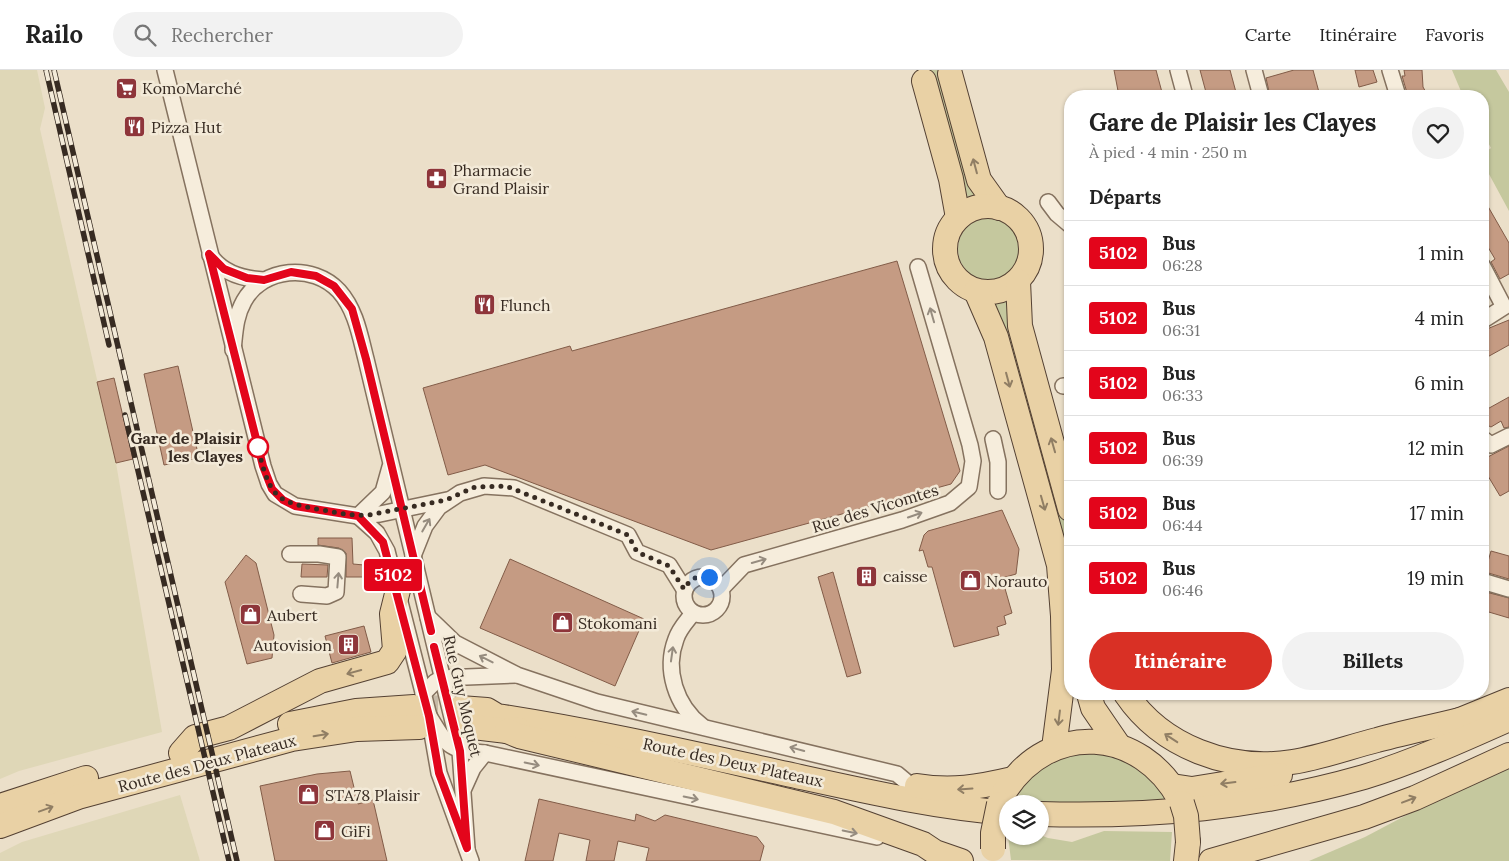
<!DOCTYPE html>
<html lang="fr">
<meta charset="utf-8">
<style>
:root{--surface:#fff;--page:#f2f2f2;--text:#222;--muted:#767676;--line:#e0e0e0;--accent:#d93025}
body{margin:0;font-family:Lora,serif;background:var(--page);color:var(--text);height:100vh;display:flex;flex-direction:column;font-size:19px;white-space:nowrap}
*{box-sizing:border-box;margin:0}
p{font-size:16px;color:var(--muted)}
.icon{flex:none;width:28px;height:28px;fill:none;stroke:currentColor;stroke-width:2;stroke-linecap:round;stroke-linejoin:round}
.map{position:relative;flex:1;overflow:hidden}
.side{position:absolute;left:1064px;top:20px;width:425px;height:610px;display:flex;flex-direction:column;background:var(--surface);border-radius:20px;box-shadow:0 1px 4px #0004}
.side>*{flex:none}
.badge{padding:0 10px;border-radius:4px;font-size:18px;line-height:32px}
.fabs{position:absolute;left:999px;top:725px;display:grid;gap:10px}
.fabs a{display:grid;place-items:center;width:50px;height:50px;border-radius:50%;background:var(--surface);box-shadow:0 1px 4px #0004;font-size:25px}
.you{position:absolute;width:25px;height:25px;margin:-12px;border:4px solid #fff;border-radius:50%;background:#1a73e8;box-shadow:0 0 0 8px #1a73e833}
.map>.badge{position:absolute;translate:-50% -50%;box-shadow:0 0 0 2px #fff}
h2{padding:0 25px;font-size:19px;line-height:45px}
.round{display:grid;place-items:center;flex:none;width:52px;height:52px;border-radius:26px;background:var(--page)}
.summary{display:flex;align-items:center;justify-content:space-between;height:85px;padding:0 25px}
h1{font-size:24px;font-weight:700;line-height:38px}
.button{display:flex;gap:10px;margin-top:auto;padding:10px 25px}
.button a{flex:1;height:58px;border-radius:30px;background:var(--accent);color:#fff;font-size:20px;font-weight:700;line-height:58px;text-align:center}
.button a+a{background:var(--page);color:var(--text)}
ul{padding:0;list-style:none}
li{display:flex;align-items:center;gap:15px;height:65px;padding:0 25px;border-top:1px solid var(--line)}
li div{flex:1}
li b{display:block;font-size:19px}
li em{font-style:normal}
li .badge{min-width:55px;font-weight:700;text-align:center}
header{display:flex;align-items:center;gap:30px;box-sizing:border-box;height:70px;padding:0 25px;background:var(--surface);border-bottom:1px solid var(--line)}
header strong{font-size:24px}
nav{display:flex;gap:28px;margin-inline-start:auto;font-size:18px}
.search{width:350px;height:45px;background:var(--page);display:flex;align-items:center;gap:12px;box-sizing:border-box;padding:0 18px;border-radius:28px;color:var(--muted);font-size:19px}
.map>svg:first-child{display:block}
</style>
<header>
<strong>Railo</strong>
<div class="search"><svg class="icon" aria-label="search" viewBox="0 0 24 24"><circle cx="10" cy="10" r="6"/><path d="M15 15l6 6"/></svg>Rechercher</div>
<nav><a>Carte</a><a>Itinéraire</a><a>Favoris</a></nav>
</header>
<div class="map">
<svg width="1509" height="791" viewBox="0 0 1509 791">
<rect width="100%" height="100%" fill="#ebdfc9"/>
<g fill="#dfd7b7">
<polygon points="0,0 37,0 45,38 40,59 116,393 162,662 19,701 0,709"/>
<polygon points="180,725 200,791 0,791 0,783 22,772"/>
</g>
<g fill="#c5c89e">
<polygon points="928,0 942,0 977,127 964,131"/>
<polygon points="1452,0 1496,0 1509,22 1509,141 1483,93 1483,84 1491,78 1483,63 1482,26 1463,26"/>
<circle cx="990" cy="179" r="32"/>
<polygon points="1010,231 1069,470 1070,565 993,234"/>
<path d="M1083,683C1127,685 1146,699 1169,734H1016C1023,703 1055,689 1083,683Z"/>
<polygon points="1509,691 1509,791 1309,791 1365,767"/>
<polygon points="1104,761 1172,762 1170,791 1011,790 1008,766 1040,765 1048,768 1072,772"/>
</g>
<g fill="#c59b83" stroke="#825c48">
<polygon points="1114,0 1156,0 1163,26 1119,26"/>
<polygon points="1200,0 1230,0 1237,26 1207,26"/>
<polygon points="1294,0 1313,0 1320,26 1270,26 1266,8"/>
<polygon points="1355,0 1373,0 1377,12 1359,17"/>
<polygon points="1404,0 1422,0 1423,17 1428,26 1408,26 1402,6 1405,6"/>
<polygon points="1482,126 1509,173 1509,204 1500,209 1491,192 1495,189 1482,167"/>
<polygon points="897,191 960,401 951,414 711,480 485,395 448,405 423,318 570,276 572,281"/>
<polygon points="1509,250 1509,275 1482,290 1482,261"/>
<polygon points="178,296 199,388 164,395 144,304"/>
<polygon points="114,308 133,389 116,393 97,312"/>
<polygon points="1509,327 1509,357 1504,358 1501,351 1491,357 1489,356 1482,359 1482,342"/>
<polygon points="1509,376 1509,421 1500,426 1482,396 1482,390"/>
<polygon points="1002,440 1019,479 1016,504 1002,508 1012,543 1004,546 1006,554 997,557 999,565 954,577 932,497 928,497 923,480 919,481 924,465 928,461"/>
<polygon points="318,468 352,468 353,494 364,495 364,507 346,507 346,483 339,478 318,475"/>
<polygon points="1491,481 1509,486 1509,509 1485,502"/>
<polygon points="246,485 256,493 274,565 272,588 247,594 225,512"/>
<polygon points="510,489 644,549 615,616 480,558"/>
<polygon points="302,494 328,495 327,507 301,507"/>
<polygon points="833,502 861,603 847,607 818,507"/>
<polygon points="1482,521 1509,528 1509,548 1482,540"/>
<polygon points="364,556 371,582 332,593 325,566"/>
<polygon points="350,701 358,734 373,730 387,791 275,791 260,716 317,704"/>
<polygon points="539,729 635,751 636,744 655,751 665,745 757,767 764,776 760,791 646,791 649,778 618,771 614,791 586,791 590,770 559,763 553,791 525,791"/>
</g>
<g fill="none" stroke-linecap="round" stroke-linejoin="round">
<polyline stroke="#c7bba8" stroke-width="24" stroke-dasharray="24 12" stroke-linecap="butt" points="414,637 460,638"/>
<defs>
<g id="street">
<polyline points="165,0 263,396 269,414 275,424 295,436 358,446 380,444 447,430"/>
<polyline points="1178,0 1185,26"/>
<polyline points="1254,0 1261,26"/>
<polyline points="1390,0 1398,26"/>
<polyline points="1048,132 1057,144 1070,155"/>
<path d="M210,185C222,203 244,209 264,210"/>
<polyline points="1482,195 1504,237 1482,251"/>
<path d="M233,280C235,263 235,247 244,231C263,197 313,193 339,221C356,240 360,266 366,289L460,681L467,779"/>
<polyline points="1063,316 1070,316"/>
<polyline points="1482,368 1491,375 1509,366"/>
<polyline points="993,369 998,392 998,421"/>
<polyline points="358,446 377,463 387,481 429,646 439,703 471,791"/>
<polyline points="358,446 383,422 390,397"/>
<polyline points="290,484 319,484 338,487 336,522 327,526 301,524"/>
<polyline points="413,486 425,456 439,437 460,423 484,416 514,418 628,465 637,482 669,495 684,519"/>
<circle cx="703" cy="526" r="19"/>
<polyline points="1482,511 1509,519"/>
<polyline points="721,519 744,495 902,450 950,433 969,417 973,391 970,375 918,197"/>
<path d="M693,543C687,551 679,559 676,569C664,600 676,636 702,656"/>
<polyline points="428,547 455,573 517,605 597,632 897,704 909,714"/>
<polyline points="423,624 435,612 442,608 516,605"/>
<path d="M429,646C448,677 448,680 485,683L877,767"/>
<polyline points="464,718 473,698 485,683"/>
</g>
<g id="primary">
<polyline points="950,4 979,110 999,138"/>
<polyline points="924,11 951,109 958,148"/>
<circle cx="988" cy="179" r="43"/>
<polyline points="1018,211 1020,256 1070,439"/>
<polyline points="976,221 996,267 1059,495 1063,546 1064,600 1054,678"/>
<polyline points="1089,624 1093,638 1119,676"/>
<path d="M1126,624C1162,677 1229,702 1292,692C1320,688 1349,677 1377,670C1406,662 1436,656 1465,649"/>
<path d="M460,638L487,640L497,646C595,661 691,683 787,704C860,720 933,737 1008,743"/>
<polyline points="290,654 356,641 414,637"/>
<polyline points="1450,654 1509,630"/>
<polyline points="465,656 507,661 518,659"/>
<polyline points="507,661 519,666 834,742 923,774 935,782 961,791"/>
<polyline points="181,683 195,667 229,658 320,611 387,592 395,580 392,544 398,520"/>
<path d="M917,716C951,722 979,717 1013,709"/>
<polyline points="1172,716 1192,719 1280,705"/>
<path d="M1005,721C1050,651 1141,657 1180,730"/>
<polyline points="0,736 86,708"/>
<path d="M1040,744C1153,747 1255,738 1364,707C1413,692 1462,670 1509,649"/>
<polyline points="0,756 78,727 292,669 357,659 419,657"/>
<polyline points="1186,791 1188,772"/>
<polyline points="1211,791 1364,747 1415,728 1509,685"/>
</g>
</defs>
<use href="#street" stroke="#85725f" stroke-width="18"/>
<use href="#primary" stroke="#544133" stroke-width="26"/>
<use href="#street" stroke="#f6eddc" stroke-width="15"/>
<use href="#primary" stroke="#e9d1a5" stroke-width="24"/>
<defs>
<g id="rail">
<polyline points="46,0 109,275"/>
<polyline points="54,0 237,791"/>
<polyline points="125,345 229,791"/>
</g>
</defs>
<use href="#rail" stroke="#372b22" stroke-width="5.5"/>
<use href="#rail" stroke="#f3ead8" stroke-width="4" stroke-dasharray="11" stroke-linecap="butt"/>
<defs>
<g id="primary-bridge">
<polyline points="1182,733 1186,746 1188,772"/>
<polyline points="993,779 993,763 999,734"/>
</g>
</defs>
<use href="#primary-bridge" stroke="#544133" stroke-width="26" stroke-linecap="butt"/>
<use href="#primary-bridge" stroke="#e9d1a5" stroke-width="24"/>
</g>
<defs><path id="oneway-shaft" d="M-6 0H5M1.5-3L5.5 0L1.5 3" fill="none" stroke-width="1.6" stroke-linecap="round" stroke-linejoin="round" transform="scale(1.25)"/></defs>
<g stroke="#907e64">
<use href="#oneway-shaft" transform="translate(975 96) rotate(-105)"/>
<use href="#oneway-shaft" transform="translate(1008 310) rotate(75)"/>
<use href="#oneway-shaft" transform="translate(1053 375) rotate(-106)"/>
<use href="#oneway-shaft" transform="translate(1043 433) rotate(74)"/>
<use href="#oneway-shaft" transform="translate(354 602) rotate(165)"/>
<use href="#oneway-shaft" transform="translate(1059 648) rotate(97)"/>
<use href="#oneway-shaft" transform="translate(321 665) rotate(-9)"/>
<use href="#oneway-shaft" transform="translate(1171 668) rotate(-147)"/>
<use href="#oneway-shaft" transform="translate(1228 713) rotate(173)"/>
<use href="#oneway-shaft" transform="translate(965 719) rotate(176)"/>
<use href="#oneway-shaft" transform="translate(1409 730) rotate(-21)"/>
<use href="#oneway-shaft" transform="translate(46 739) rotate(-20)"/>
</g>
<g stroke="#968c7f">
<use href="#oneway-shaft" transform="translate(932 245) rotate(-106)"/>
<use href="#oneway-shaft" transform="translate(915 445) rotate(-19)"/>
<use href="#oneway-shaft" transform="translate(426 455) rotate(-60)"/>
<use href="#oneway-shaft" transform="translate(759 491) rotate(-16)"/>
<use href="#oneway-shaft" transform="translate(338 510) rotate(-85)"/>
<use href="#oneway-shaft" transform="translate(672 584) rotate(-82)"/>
<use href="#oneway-shaft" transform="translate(486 589) rotate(-153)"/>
<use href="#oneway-shaft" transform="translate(639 643) rotate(-167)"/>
<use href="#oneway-shaft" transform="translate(797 679) rotate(-165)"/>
<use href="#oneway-shaft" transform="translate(532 694) rotate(12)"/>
<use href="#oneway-shaft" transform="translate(691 728) rotate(12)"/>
<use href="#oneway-shaft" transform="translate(850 762) rotate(12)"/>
</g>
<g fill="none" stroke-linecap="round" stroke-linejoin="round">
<defs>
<polyline id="line" points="431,561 366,289 352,239 334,216 316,206 291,202 264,210 247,208 224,199 209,184 263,396 272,419 283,430 295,436 358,446 383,472 429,646 439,703 467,778 460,681 434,577"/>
</defs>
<use href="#line" stroke="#fff" stroke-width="11"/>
<use href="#line" stroke="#e3051b" stroke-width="8"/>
<path stroke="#372b22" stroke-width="5" stroke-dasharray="0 9" d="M258,377L257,375C270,424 271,432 323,440C338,443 353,446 369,445L446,430L475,417L506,416L628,465L637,482L669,496L684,519C690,509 697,505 709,507"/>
</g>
<defs>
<symbol id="supermarket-square" viewBox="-11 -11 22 22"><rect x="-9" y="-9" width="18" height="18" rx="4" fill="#8e353a" stroke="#f3ead8"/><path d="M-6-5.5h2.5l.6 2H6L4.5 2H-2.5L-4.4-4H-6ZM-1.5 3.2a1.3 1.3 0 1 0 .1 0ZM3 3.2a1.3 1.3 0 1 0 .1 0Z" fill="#fff"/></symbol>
<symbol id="restaurant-square" viewBox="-11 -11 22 22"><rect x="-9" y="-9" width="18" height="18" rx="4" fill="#8e353a" stroke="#f3ead8"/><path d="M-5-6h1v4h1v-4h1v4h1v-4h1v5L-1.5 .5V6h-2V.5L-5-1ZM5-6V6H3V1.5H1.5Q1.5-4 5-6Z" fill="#fff"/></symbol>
<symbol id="pharmacy-square" viewBox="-11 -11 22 22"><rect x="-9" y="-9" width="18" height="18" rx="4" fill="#8e353a" stroke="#f3ead8"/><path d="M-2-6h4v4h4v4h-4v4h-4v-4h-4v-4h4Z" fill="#fff"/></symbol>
<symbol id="building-square" viewBox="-11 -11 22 22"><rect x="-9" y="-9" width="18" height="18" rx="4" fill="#8e353a" stroke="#f3ead8"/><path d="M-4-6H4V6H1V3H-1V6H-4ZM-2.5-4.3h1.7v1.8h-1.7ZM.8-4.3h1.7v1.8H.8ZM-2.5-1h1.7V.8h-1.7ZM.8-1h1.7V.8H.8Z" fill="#fff"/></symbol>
<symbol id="shop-square" viewBox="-11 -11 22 22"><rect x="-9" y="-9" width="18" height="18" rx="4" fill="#8e353a" stroke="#f3ead8"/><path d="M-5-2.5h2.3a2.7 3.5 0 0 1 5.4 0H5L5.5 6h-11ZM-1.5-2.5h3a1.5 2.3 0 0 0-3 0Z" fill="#fff"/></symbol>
</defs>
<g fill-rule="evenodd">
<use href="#supermarket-square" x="114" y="6" width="25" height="25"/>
<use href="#restaurant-square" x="122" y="44" width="25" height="25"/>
<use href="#pharmacy-square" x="424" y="96" width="25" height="25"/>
<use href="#restaurant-square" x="472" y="222" width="25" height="25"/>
<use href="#building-square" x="854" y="494" width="25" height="25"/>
<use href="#shop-square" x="958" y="498" width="25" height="25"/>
<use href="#shop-square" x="238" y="532" width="25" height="25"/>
<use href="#shop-square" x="550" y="540" width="25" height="25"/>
<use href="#building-square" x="336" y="562" width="25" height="25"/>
<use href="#shop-square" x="296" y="712" width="25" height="25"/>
<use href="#shop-square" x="312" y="748" width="25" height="25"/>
</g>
<circle fill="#fff" stroke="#e3051b" stroke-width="2.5" cx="258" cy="377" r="10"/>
<g text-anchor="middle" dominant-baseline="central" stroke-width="5" stroke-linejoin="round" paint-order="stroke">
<g font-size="16" fill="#372b22" stroke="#f3ead8" text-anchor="start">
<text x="142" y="18">KomoMarché</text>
<text x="151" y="57">Pizza Hut</text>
<text x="453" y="100">Pharmacie<tspan x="453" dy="18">Grand Plaisir</tspan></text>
<text x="500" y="235">Flunch</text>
<text x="883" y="506">caisse</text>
<text x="986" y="511">Norauto</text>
<text x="267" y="545">Aubert</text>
<text x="578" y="553">Stokomani</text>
<text x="332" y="575" text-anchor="end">Autovision</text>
<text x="325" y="725">STA78 Plaisir</text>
<text x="341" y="761">GiFi</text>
</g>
<g font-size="16" font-weight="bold" fill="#372b22" stroke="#f3ead8" text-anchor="end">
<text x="243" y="368">Gare de Plaisir<tspan x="243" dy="18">les Clayes</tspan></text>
</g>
<g font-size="16" fill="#372b22" stroke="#f3ead8">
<text transform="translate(875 438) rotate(-17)">Rue des Vicomtes</text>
<text transform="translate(463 626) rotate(77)">Rue Guy Moquet</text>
<text transform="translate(733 692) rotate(12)">Route des Deux Plateaux</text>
<text transform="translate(207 693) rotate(-15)">Route des Deux Plateaux</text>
</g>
</g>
</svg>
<div class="fabs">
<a><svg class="icon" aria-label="layers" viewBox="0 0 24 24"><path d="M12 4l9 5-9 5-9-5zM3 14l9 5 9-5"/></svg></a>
</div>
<div class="you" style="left:709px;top:507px"></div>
<b class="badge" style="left:393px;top:505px;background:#e3051b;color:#fff">5102</b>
<section class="side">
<div class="summary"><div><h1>Gare de Plaisir les Clayes</h1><p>À pied · 4 min · 250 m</p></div><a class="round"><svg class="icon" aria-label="heart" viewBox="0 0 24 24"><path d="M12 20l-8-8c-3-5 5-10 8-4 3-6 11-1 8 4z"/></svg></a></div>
<h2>Départs</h2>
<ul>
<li><span class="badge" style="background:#e3051b;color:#fff">5102</span><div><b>Bus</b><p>06:28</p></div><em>1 min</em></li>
<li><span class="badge" style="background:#e3051b;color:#fff">5102</span><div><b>Bus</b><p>06:31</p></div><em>4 min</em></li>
<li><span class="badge" style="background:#e3051b;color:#fff">5102</span><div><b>Bus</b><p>06:33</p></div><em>6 min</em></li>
<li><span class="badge" style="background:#e3051b;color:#fff">5102</span><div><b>Bus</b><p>06:39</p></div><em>12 min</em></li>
<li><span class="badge" style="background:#e3051b;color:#fff">5102</span><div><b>Bus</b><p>06:44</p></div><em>17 min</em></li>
<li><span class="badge" style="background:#e3051b;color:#fff">5102</span><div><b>Bus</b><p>06:46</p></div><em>19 min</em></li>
</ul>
<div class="button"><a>Itinéraire</a><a>Billets</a></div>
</section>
</div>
